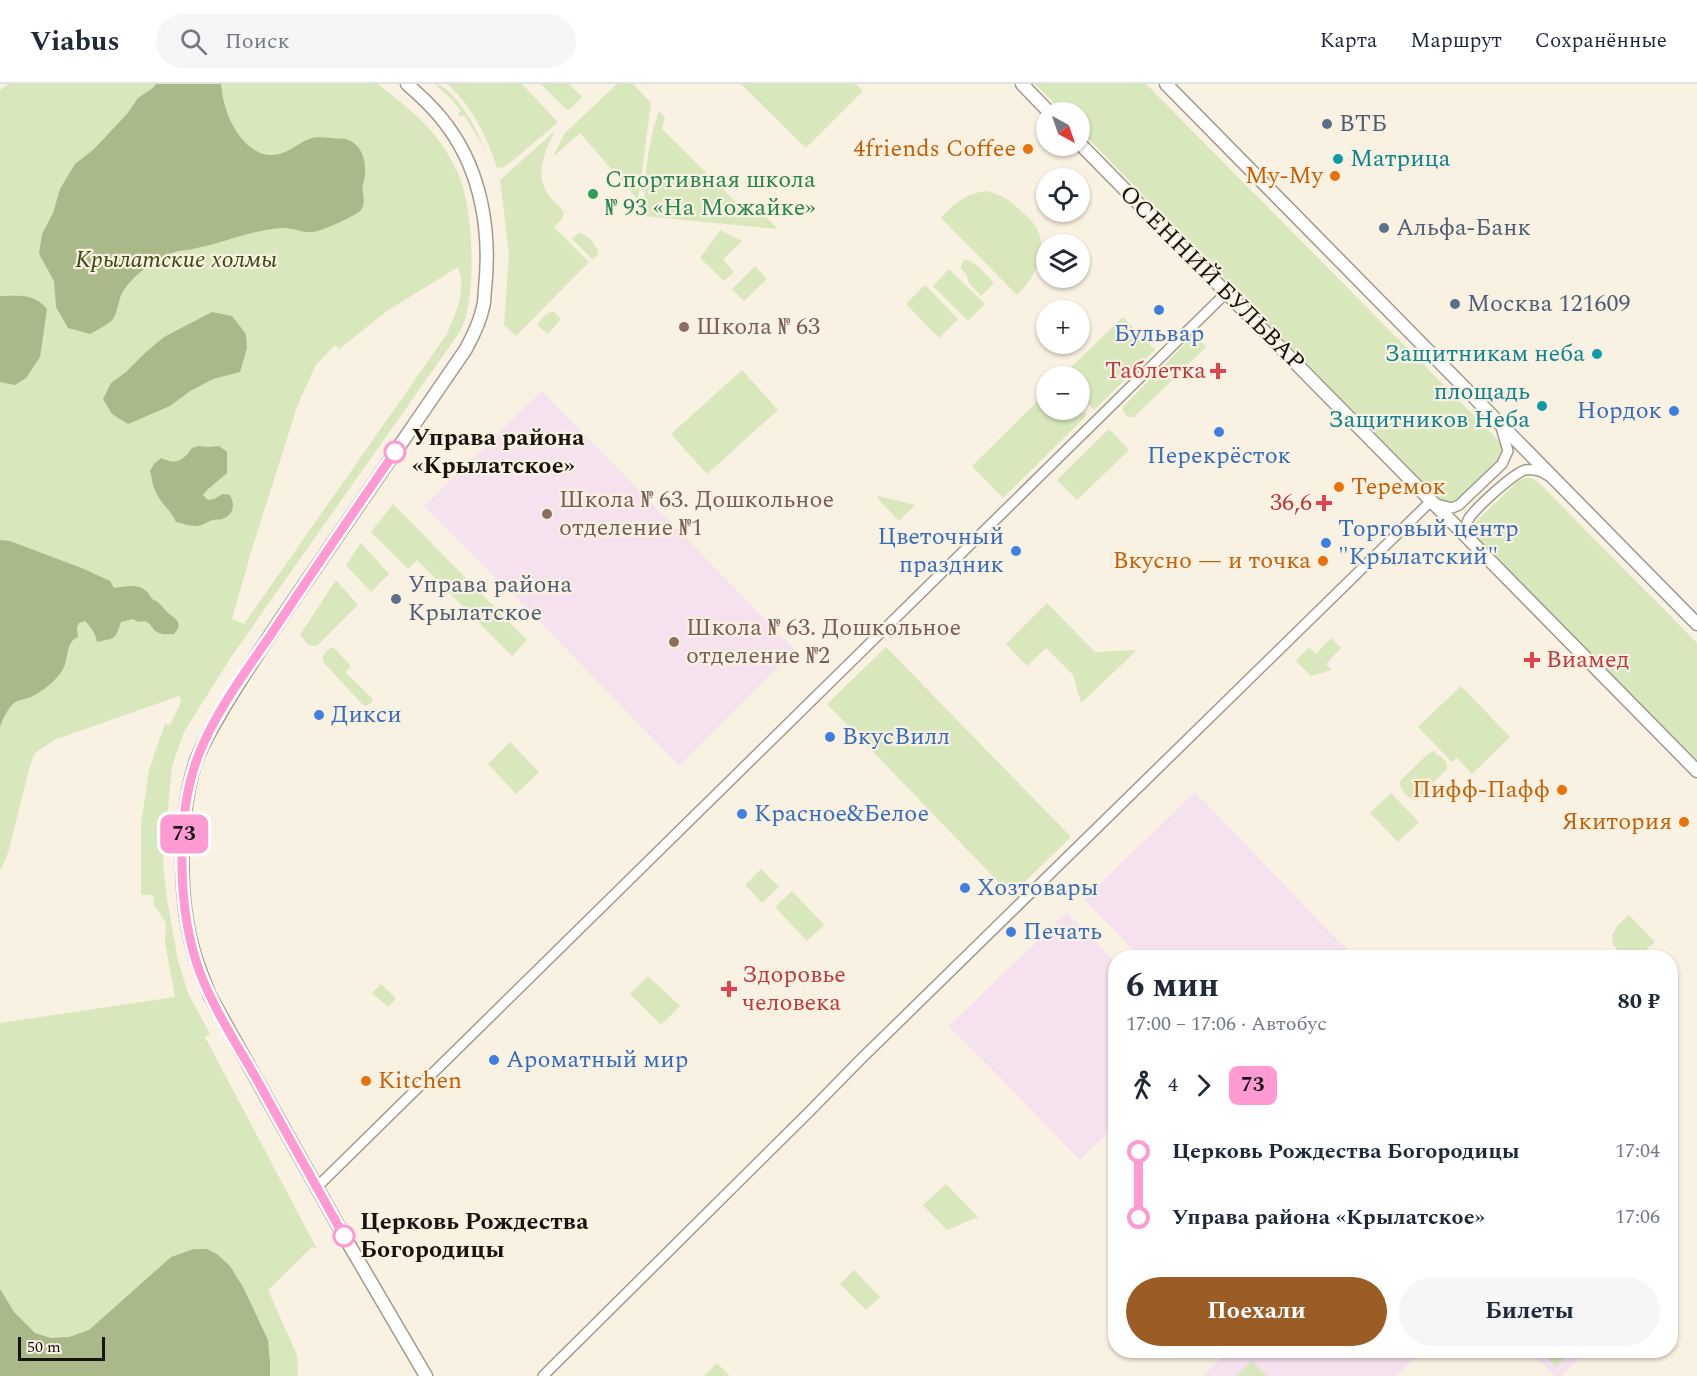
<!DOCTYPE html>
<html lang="ru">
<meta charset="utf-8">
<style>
:root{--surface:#fff;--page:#f6f6f7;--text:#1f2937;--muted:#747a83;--line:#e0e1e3;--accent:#9c5c26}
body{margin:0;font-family:Spectral,serif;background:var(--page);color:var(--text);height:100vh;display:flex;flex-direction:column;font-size:22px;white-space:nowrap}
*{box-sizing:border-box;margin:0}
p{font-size:20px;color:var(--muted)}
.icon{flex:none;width:33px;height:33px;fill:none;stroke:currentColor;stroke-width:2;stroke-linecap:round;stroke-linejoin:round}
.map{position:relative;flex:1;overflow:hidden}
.panel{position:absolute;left:1108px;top:866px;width:570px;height:408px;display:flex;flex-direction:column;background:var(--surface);border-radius:24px;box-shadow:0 2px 4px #0004}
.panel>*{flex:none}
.badge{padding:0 12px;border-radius:9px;font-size:21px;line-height:39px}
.needle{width:39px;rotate:140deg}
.controls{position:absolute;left:1036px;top:18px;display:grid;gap:12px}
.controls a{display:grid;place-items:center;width:54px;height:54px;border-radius:50%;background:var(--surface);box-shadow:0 2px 4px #0004;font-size:30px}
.scale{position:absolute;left:18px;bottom:15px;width:87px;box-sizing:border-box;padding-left:6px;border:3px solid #17140f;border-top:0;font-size:16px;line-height:21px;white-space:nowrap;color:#17140f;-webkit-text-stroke:4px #f9f1e1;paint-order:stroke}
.map>.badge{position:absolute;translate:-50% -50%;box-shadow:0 0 0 3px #fff}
.legs{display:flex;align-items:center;gap:9px;height:66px;padding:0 18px;font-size:20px}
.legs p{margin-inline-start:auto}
.head{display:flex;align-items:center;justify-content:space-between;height:102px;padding:0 18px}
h1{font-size:33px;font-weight:700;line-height:45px}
.action{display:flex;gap:12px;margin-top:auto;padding:12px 18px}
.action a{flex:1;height:69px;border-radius:36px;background:var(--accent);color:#fff;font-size:24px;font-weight:700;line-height:69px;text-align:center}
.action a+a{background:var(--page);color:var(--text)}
ul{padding:0 18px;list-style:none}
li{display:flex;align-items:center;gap:21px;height:66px;font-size:22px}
li i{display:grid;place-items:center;width:9px;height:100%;margin:0 8px;background:currentColor}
li i::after{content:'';width:15px;height:15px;margin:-8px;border:4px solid;border-radius:50%;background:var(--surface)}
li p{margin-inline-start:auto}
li:first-child i{background:linear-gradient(#0000 50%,currentColor 0)}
li:last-child i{background:linear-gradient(currentColor 50%,#0000 0)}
header{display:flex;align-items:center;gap:36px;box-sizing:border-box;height:84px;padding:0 30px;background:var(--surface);border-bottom:2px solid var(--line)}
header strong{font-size:28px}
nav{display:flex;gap:33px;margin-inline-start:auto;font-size:21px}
.search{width:420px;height:54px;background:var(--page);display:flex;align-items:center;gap:15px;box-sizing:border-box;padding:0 21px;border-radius:33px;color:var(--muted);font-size:22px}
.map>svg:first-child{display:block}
</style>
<header>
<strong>Viabus</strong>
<div class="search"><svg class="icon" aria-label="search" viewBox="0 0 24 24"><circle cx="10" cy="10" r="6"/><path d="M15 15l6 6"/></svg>Поиск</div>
<nav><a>Карта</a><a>Маршрут</a><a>Сохранённые</a></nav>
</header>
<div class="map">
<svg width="1697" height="1292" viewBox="0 0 1697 1292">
<rect width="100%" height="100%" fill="#f9f1e1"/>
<g fill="#f6e1ef">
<polygon points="542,307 795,566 679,682 552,550 424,422"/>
<polygon points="1195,708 1324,842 1354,873 1140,873 1084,815"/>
<polygon points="1067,828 1116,879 1116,1041 1080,1076 949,942"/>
<polygon points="1230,1266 1423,1266 1396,1292 1203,1292"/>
<polygon points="1529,1266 1588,1266 1561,1292 1555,1292"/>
</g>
<g fill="#d9e7bd" fill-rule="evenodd">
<path d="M8,0H378C396,15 417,30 433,49C443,61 456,82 461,97C473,131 477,209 462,243C458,251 452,259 447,266L231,573L184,648L172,682L163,780L167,815L178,877L188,909L210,950L205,953L317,1165L312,1163L268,1206L297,1271L298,1292H0V939L175,913L165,858L166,839L154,821L153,811H141V740L149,686L165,640L170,641L181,618L179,612L54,656L35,669L30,681L8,769L0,787V6ZM458,183C467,208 456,227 447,250L244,540L232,535L251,468L297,323L315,282L335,261L339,265L387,227Z"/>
<path d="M435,0C456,4 480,50 486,70L480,57L464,31L461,33L458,30L461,27L453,17Z"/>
<path d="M448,0H522L557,37L556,40L505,83L497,84C487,52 472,23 448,0Z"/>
<polygon points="541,0 569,0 582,13 570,25 566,25"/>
<polygon points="617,0 633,0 651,19 638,116 580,49 553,73 564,50"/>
<polygon points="741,0 856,0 863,7 806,64"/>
<polygon points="1035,0 1146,0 1499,357 1503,365 1501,373 1458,417 1448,419 1438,415 1080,46 1080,28 1063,28"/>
<path d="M659,27L665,34L662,45L751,133L765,132L778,145L644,132C644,97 647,61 659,27Z"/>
<path d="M555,47C546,64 535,88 546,107C550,116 560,121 564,129L562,135L554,143L589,178L516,252L504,241L509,170L500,96Z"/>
<path d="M987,107C1004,112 1011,117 1023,129C1028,133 1033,138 1036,143C1050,166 1034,195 1017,211L941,134C956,118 965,110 987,107Z"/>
<polygon points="720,146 742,157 723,175 734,188 724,197 700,174"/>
<path d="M579,149C587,150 598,162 598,170L593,176L572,155Z"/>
<polygon points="966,175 979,183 994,199 981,212 969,199 966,190 961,184 962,179"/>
<polygon points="755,182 767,195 744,217 732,205"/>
<polygon points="949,185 985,220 968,237 933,202"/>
<polygon points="925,201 958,235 939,254 906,220"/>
<polygon points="553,227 561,235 548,250 537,241 545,231"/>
<polygon points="1123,233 1155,266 1094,326 1080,312 1080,292 1062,292"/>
<polygon points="1194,251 1206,263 1134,333 1128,333 1123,327 1123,323"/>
<polygon points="742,286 778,326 707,390 671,350"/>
<polygon points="1047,308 1047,326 1080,326 1080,324 1087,331 1003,414 972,382"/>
<polygon points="1109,345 1129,366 1077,416 1057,396"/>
<polygon points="1525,394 1532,394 1539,399 1697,559 1697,676 1476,452 1474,442 1478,436 1518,397"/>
<polygon points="879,412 915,421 899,437 877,414"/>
<polygon points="393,420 527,556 512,572 417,476 408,485 371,448"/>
<polygon points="361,459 389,490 371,508 346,481"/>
<polygon points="336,496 358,521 319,560 315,562 309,561 300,551"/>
<polygon points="1047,519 1095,568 1137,566 1081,619 1073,591 1046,564 1027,582 1006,560"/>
<polygon points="1331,554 1341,564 1326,580 1332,586 1311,592 1296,577 1309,563 1316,570"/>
<polygon points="886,563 1071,753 1011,811 827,620"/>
<path d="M330,564H334L351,582L345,588L372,614V618L366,622L363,621L324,579C321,572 325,568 330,564Z"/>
<polygon points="1461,602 1510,653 1472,690 1457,674 1452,678 1418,643"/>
<polygon points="510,658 539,688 516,710 488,680"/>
<path d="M1433,667L1446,677L1447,685L1419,713L1414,716C1407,713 1399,705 1400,697L1428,670Z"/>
<polygon points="1391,709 1419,738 1398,758 1370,729"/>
<polygon points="761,785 779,803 762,819 745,801"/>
<polygon points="792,807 824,841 807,857 775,823"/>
<polygon points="1629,831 1655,858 1642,869 1630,872 1620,868 1613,861 1612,851 1618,841"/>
<polygon points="648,892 680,922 661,941 630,910"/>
<polygon points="381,900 396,914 388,923 372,909"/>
<polygon points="946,1100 978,1133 947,1146 923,1121"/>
<polygon points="854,1186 880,1213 866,1226 840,1200"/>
<polygon points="1539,1266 1573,1266 1556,1283"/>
<polygon points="1252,1277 1267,1292 1236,1292"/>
<polygon points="717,1279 730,1292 704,1292"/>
</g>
<g fill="#aab989">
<path d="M156,0H221C222,6 222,12 224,18C230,44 253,82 285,68C297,63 305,54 318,53C322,53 327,54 332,54C336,55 341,54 345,55C365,60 368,84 363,100C361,108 367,118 361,126C358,131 319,148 313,148C302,149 292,143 281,144C252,146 225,158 197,164C190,166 182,166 175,168C156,174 132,192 122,209C118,217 118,228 113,235C108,241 97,246 90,250L68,244L56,223L54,197L39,170L42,150L53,129L60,105L75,80L93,66L127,30L138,14L153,4Z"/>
<path d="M0,212C20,212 33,209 47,225L40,273L26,294L15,301L0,298Z"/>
<polygon points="212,228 232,232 246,250 247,264 240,288 213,295 190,307 170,322 128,340 112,330 103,315 111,299 126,288 146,268 164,253"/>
<path d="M198,362L209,363L219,362L227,368V389L207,406L203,411L208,416L214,415L223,410L230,411C235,420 234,431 222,435C220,436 216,435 213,436C206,438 203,442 195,442C189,442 182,439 176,438C171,426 159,418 155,406C152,400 152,393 150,387L154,380L161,374C176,381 183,377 192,364Z"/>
<path d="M0,456L10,457L84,485L110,497L114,504C130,502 143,498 152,515C160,518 162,523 168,529C176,535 184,539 174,550C169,550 163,551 159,549C149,545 152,534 138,538L133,535L121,538C115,557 115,554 97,558C96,550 91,543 85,537L79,539L77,544L78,553C65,558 69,575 63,585C57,596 42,608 31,613C26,615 18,616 14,619C8,624 2,636 0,643Z"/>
<polygon points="194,1165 207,1165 217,1170 230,1182 243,1203 268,1256 270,1278 270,1292 0,1292 0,1205 14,1228 35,1249 51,1254 69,1253 89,1246 171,1173"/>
</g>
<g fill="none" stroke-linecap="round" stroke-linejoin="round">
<defs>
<g id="minor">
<polyline points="1433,419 1452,424 1459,421 1502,380 1508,367 1501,343"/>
<path d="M1469,454C1466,448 1465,442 1468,436C1474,425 1514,389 1525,386C1533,385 1540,386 1547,391"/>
<polyline points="317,1103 1226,209"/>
<polyline points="543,1292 809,1028 861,975 1431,417"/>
</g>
<g id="tertiary">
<path d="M407,0C422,13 437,27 448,43C482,89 491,149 485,205C484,211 485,217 483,223C480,238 473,252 466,265C408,349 351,433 293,517C270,551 247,585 226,620C215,639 202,659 195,680C179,731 178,813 193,865C197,881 204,896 210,912L344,1152L426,1292"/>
<polyline points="1022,0 1049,28"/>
<polyline points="1166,0 1697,540"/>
<polyline points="1080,60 1697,687"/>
</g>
</defs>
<use href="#minor" stroke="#a29b8d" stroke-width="12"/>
<use href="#tertiary" stroke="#a29b8d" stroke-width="15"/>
<use href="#minor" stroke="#fff" stroke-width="9"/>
<use href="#tertiary" stroke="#fff" stroke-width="12"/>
</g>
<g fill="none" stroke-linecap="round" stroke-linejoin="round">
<defs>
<path id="line-1" d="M344,1152C315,1100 285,1047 256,994C236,959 213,924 199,886C178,828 176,739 195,681C209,638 244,589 270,552C311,490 353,429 395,368"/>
</defs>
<use href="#line-1" stroke="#fff" stroke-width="14"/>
<use href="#line-1" stroke="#ff9ad2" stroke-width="9"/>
</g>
<g fill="#5c6f8a" stroke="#f9f1e1" stroke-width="2">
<circle cx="1327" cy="40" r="6"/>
<circle cx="1384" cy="144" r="6"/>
<circle cx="1455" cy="220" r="6"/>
<circle cx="396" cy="515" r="6"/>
</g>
<g fill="#e8710a" stroke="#f9f1e1" stroke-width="2">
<circle cx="1028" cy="65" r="6"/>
<circle cx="1335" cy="92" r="6"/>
<circle cx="1339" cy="403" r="6"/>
<circle cx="1323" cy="477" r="6"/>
<circle cx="1562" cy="706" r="6"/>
<circle cx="1684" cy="738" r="6"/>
<circle cx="366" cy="997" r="6"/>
</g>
<g fill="#0f9aa8" stroke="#f9f1e1" stroke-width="2">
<circle cx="1338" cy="75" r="6"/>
<circle cx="1597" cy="270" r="6"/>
<circle cx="1542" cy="322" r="6"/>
</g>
<circle fill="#2e9e5b" stroke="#f9f1e1" stroke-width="2" cx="593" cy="110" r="6"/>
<g fill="#3f7fe0" stroke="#f9f1e1" stroke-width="2">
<circle cx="1159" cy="226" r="6"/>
<circle cx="1674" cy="327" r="6"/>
<circle cx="1219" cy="348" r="6"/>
<circle cx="1326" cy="459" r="6"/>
<circle cx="1016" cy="467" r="6"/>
<circle cx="319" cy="631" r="6"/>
<circle cx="830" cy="653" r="6"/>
<circle cx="742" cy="730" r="6"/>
<circle cx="965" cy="804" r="6"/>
<circle cx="1011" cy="848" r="6"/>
<circle cx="494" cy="976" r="6"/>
</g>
<g fill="#8d6e63" stroke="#f9f1e1" stroke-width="2">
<circle cx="684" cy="243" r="6"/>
<circle cx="547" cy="430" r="6"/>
<circle cx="674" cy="558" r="6"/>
</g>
<g fill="#e0444e" stroke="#f9f1e1" stroke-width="2">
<path d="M1215 278h6v6h6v6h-6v6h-6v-6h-6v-6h6z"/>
<path d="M1321 410h6v6h6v6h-6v6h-6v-6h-6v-6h6z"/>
<path d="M1529 567h6v6h6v6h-6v6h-6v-6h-6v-6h6z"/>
<path d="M726 896h6v6h6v6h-6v6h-6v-6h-6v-6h6z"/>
</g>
<g fill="#fff" stroke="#ff9ad2" stroke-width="3">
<circle cx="395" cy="368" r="10"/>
<circle cx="344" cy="1152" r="10"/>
</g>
<g text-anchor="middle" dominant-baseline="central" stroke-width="4.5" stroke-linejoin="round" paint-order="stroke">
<g font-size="24" fill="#4e5e75" stroke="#f9f1e1" text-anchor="start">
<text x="1339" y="40">ВТБ</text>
<text x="1396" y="144">Альфа-Банк</text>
<text x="1467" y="220">Москва 121609</text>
<text x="408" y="501">Управа района<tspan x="408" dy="28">Крылатское</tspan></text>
</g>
<g font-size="24" fill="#c56008" stroke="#f9f1e1" text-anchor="end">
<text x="1016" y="65">4friends Coffee</text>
<text x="1323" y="92">Му-Му</text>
<text x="1351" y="403" text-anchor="start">Теремок</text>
<text x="1311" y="477">Вкусно — и точка</text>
<text x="1550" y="706">Пифф-Пафф</text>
<text x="1672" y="738">Якитория</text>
<text x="378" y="997" text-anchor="start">Kitchen</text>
</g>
<g font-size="24" fill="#0d838f" stroke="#f9f1e1" text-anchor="end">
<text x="1350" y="75" text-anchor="start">Матрица</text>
<text x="1585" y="270">Защитникам неба</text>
<text x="1530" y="308">площадь<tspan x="1530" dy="28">Защитников Неба</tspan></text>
</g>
<g font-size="24" fill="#27864d" stroke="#f9f1e1" text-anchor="start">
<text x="605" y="96">Спортивная школа<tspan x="605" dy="28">№ 93 «На Можайке»</tspan></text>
</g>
<g font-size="24" font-style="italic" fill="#3a4813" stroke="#f9f1e1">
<text x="176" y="176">Крылатские холмы</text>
</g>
<g font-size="24" fill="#17140f" stroke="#f9f1e1">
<text transform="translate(1212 194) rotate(45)">ОСЕННИЙ БУЛЬВАР</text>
</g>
<g font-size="24" fill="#785e54" stroke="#f9f1e1" text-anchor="start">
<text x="696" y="243">Школа № 63</text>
<text x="559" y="416">Школа № 63. Дошкольное<tspan x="559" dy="28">отделение №1</tspan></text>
<text x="686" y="544">Школа № 63. Дошкольное<tspan x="686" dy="28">отделение №2</tspan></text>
</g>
<g font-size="24" fill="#366cbe" stroke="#f9f1e1" text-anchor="start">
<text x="1159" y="250" text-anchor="middle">Бульвар</text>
<text x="1662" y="327" text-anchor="end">Нордок</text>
<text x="1219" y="372" text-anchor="middle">Перекрёсток</text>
<text x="1338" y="445">Торговый центр<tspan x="1338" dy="28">"Крылатский"</tspan></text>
<text x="1004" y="453" text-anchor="end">Цветочный<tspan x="1004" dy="28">праздник</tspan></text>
<text x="331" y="631">Дикси</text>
<text x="842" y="653">ВкусВилл</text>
<text x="754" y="730">Красное&amp;Белое</text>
<text x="977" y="804">Хозтовары</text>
<text x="1023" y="848">Печать</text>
<text x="506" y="976">Ароматный мир</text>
</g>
<g font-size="24" fill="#be3a42" stroke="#f9f1e1" text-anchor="end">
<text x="1206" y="287">Таблетка</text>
<text x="1312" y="419">36,6</text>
<text x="1546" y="576" text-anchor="start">Виамед</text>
<text x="742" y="891" text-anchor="start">Здоровье<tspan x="742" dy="28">человека</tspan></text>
</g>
<g font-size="24" font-weight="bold" fill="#17140f" stroke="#f9f1e1" text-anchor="start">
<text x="412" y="354">Управа района<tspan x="412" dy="28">«Крылатское»</tspan></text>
<text x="360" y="1138">Церковь Рождества<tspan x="360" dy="28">Богородицы</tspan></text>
</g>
</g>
</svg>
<div class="controls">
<a><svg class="needle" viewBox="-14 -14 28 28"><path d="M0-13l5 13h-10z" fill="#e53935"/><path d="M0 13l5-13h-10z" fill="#747a83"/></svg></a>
<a><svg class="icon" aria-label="locate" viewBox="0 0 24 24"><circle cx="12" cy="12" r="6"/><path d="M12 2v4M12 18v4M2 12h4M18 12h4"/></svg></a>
<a><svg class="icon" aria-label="layers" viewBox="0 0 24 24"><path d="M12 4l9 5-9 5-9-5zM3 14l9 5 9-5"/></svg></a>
<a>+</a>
<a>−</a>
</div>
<div class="scale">50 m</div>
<b class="badge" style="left:184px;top:750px;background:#ff9ad2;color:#111">73</b>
<section class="panel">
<div class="head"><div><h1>6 мин</h1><p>17:00 – 17:06 · Автобус</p></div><b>80 ₽</b></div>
<div class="legs"><svg class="icon" aria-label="walk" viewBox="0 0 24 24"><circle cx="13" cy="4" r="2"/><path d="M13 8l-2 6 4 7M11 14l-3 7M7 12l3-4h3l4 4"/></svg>4<svg class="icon" aria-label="forward" viewBox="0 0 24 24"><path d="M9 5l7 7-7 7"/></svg><b class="badge" style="background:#ff9ad2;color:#111">73</b></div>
<ul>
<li><i style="color:#ff9ad2"></i><b>Церковь Рождества Богородицы</b><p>17:04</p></li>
<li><i style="color:#ff9ad2"></i><b>Управа района «Крылатское»</b><p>17:06</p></li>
</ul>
<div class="action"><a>Поехали</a><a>Билеты</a></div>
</section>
</div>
